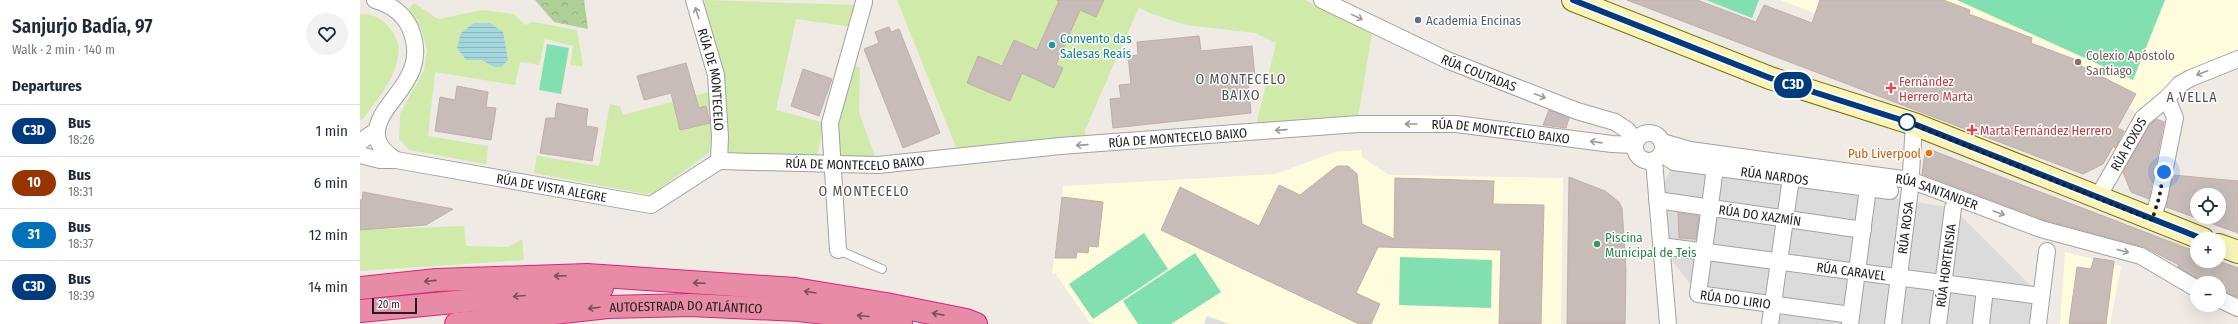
<!DOCTYPE html>
<meta charset="utf-8">
<style>
:root{--surface:#fff;--page:#f2f2f3;--text:#1f2937;--muted:#747a83;--line:#e0e1e3}
body{margin:0;font-family:"Fira Sans Condensed",sans-serif;background:var(--page);color:var(--text);height:100vh;display:flex;flex-direction:column;font-size:15px;white-space:nowrap}
*{box-sizing:border-box;margin:0}
p{font-size:13px;color:var(--muted)}
.icon{flex:none;width:22px;height:22px;fill:none;stroke:currentColor;stroke-width:2;stroke-linecap:round;stroke-linejoin:round}
.map{position:relative;flex:1;overflow:hidden}
.drawer{display:flex;flex-direction:column;background:var(--surface);width:360px}
.drawer>*{flex:none}
.badge{padding:0 8px;border-radius:13px;font-size:14px;line-height:26px}
.tools{position:absolute;left:1830px;top:188px;display:grid;gap:8px}
.tools a{display:grid;place-items:center;width:36px;height:36px;border-radius:50%;background:var(--surface);box-shadow:0 4px 16px #0002;font-size:20px}
.scale{position:absolute;left:12px;bottom:10px;width:45px;box-sizing:border-box;padding-left:4px;border:2px solid #1e1e1e;border-top:0;font-size:11px;line-height:14px;white-space:nowrap;color:#1e1e1e;-webkit-text-stroke:3px #fff;paint-order:stroke}
.you{position:absolute;width:20px;height:20px;margin:-10px;border:3px solid #fff;border-radius:50%;background:#1a73e8;box-shadow:0 0 0 6px #1a73e833}
.map>.badge{position:absolute;translate:-50% -50%;box-shadow:0 0 0 2px #fff}
h2{padding:0 12px;font-size:15px;line-height:36px}
.round{display:grid;place-items:center;flex:none;width:42px;height:42px;border-radius:21px;background:var(--page)}
.headline{display:flex;align-items:center;justify-content:space-between;height:68px;padding:0 12px}
h1{font-size:19px;font-weight:600;line-height:30px}
ul{padding:0;list-style:none}
li{display:flex;align-items:center;gap:12px;height:52px;padding:0 12px;border-top:1px solid var(--line)}
li div{flex:1}
li b{display:block;font-size:15px}
li em{font-style:normal}
li .badge{min-width:44px;font-weight:700;text-align:center}
main{display:flex;flex:1;min-height:0}
.map>svg:first-child{display:block}
</style>
<main>
<section class="drawer">
<div class="headline"><div><h1>Sanjurjo Badía, 97</h1><p>Walk · 2 min · 140 m</p></div><a class="round"><svg class="icon" aria-label="heart" viewBox="0 0 24 24"><path d="M12 20l-8-8c-3-5 5-10 8-4 3-6 11-1 8 4z"/></svg></a></div>
<h2>Departures</h2>
<ul>
<li><span class="badge" style="background:#003b80;color:#fff">C3D</span><div><b>Bus</b><p>18:26</p></div><em>1 min</em></li>
<li><span class="badge" style="background:#930;color:#fff">10</span><div><b>Bus</b><p>18:31</p></div><em>6 min</em></li>
<li><span class="badge" style="background:#0072bc;color:#fff">31</span><div><b>Bus</b><p>18:37</p></div><em>12 min</em></li>
<li><span class="badge" style="background:#003b80;color:#fff">C3D</span><div><b>Bus</b><p>18:39</p></div><em>14 min</em></li>
</ul>
</section>
<div class="map">
<svg width="1878" height="324" viewBox="0 0 1878 324">
<defs>
<pattern id="forest-crowns" width="20" height="18" patternUnits="userSpaceOnUse"><rect width="20" height="18" fill="#aecf98"/><path d="M2 6a3 3 0 1 1 6 0M12 15a3 3 0 1 1 6 0" fill="none" stroke="#95b183"/></pattern>
<pattern id="water-rules" width="6" height="5" patternUnits="userSpaceOnUse"><rect width="6" height="5" fill="#a4d7dd"/><path d="M0 2.5h6" fill="none" stroke="#8db8bd"/></pattern>
</defs>
<rect width="100%" height="100%" fill="#efeae4"/>
<polygon fill="#dcdbdb" points="1314,162 1593,208 1681,296 1678,324 1410,324 1413,304 1338,294 1301,246 1297,200"/>
<g fill="#fffbdd">
<polygon points="1420,0 1878,0 1878,51 1822,74 1777,114 1769,108 1763,118 1723,103 1700,106"/>
<polygon points="1001,150 1002,157 1029,175 1203,178 1201,324 734,324 729,322 695,273 692,275 703,186 915,174 975,152"/>
<polygon points="1705,252 1761,266 1750,324 1700,324"/>
</g>
<g fill="#d0eaa9">
<polygon points="344,0 497,5 492,27 436,19 416,110 465,123 456,159 366,155 362,73"/>
<polygon points="537,0 945,0 1012,33 998,118 896,125 916,43 895,33 826,25 787,12 779,7 725,130 726,139 598,152"/>
<polygon points="54,3 78,19 123,10 154,14 165,25 173,22 217,30 223,66 210,65 213,46 185,39 179,65 160,62 155,85 75,72 68,136 128,146 126,164 49,150 39,139 40,114 64,70 67,50 62,31 49,9"/>
<path d="M0,14C12,14 19,17 27,25C57,54 21,95 3,119L0,120Z"/>
<polygon points="495,66 500,68 499,112 516,159 476,159 475,129"/>
<polygon points="349,92 352,138 349,153 293,193 286,194 174,173 177,156 239,166 250,104 260,106 263,115"/>
<polygon points="104,226 106,246 148,247 162,239 164,260 0,271 0,230"/>
</g>
<polygon fill="url(#forest-crowns)" points="175,0 224,0 228,29 194,22"/>
<g fill="#81dfb0">
<polygon points="1346,0 1399,0 1392,18"/>
<polygon points="1597,0 1805,0 1773,80"/>
<polygon points="187,44 209,48 201,94 179,90"/>
<polygon points="784,233 808,269 733,319 709,284"/>
<polygon points="835,253 861,292 811,324 778,324 763,301"/>
<polygon points="1040,257 1132,260 1131,308 1039,305"/>
</g>
<polygon fill="#dedede" points="847,316 869,324 844,324"/>
<polygon fill="url(#water-rules)" points="114,23 130,23 143,32 148,60 141,67 134,67 122,60 106,60 97,48 101,33"/>
<g fill="#c7bcb7" stroke="#c1afa6" fill-rule="evenodd">
<polygon points="697,0 744,0 736,17 720,10 696,65 703,68 694,88 662,73 650,101 607,83 618,56 642,66 654,40 677,50 699,1"/>
<polygon points="1267,0 1337,0 1396,22 1404,5 1452,23 1460,0 1583,0 1610,10 1609,14 1672,38 1671,43 1722,62 1721,66 1776,94 1757,128 1764,131 1755,148 1754,145 1743,164 1723,174"/>
<polygon points="529,27 531,32 539,29 580,133 543,148 504,49 519,43 515,32"/>
<polygon points="839,36 841,51 892,46 895,78 888,78 891,113 753,128 750,99 761,98 759,85 771,84 768,56 778,55 777,42"/>
<polygon points="326,63 339,108 346,106 350,123 320,130 311,93 284,100 277,76"/>
<polygon points="443,69 472,79 459,116 431,106"/>
<polygon points="97,86 128,92 126,107 136,108 131,140 75,131 80,97 95,100"/>
<polygon points="197,103 228,109 226,126 238,128 232,161 180,153 186,118 195,118"/>
<polygon points="1189,110 1209,118 1206,128 1183,125"/>
<polygon points="1796,119 1804,122 1789,199 1771,192 1763,172 1790,124"/>
<polygon points="1571,150 1837,252 1837,261 1859,261 1878,268 1878,297 1859,290 1859,283 1844,283 1818,267 1819,265 1784,247 1684,220 1562,174 1565,153"/>
<polygon points="977,166 988,166 997,174 1002,224 1034,239 1035,178 1134,181 1133,204 1184,205 1181,324 1139,324 1141,250 1018,247 996,293 1020,304 1011,324 999,324 801,230 820,187 899,226 919,185 940,195"/>
<path d="M1813,175L1878,181V233L1806,207ZM1837,195H1859V217H1837Z"/>
<polygon points="1209,177 1245,191 1259,202 1262,208 1266,269 1265,324 1207,324"/>
<polygon points="3,192 93,209 66,225 0,230 0,200 2,200"/>
<polygon points="702,197 743,202 738,247 729,246 728,253 717,252 716,258 695,258"/>
<polygon points="1318,213 1339,216 1336,239 1319,238"/>
<polygon points="1734,258 1754,261 1746,324 1709,324 1717,267 1731,269"/>
</g>
<g fill="none" stroke-linecap="round" stroke-linejoin="round">
<defs>
<polyline id="lane" points="478,250 522,269"/>
<g id="street">
<path id="s1" d="M15,0C30,4 44,14 50,28C73,82 13,102 17,137C19,148 28,155 36,160L291,205L359,161"/>
<path id="s2" d="M334,0L356,75L360,137L359,161"/>
<path id="s3" d="M962,0L1087,60L1217,111L1255,122L1267,130L1276,141"/>
<circle cx="1289" cy="147" r="14"/>
<polyline points="0,142 17,130"/>
<path id="s4" d="M1302,142L1330,150L1550,180L1681,229L1781,256L1837,289"/>
<path id="s5" d="M1302,154L1314,162L1530,191"/>
<polyline points="0,155 20,160 36,160"/>
<path id="s6" d="M359,161L518,165L700,146L998,124H1096L1252,144L1275,145"/>
<polyline points="1294,161 1308,324"/>
<path id="s7" d="M1355,168L1338,294L1491,315"/>
<path id="s8" d="M1738,197L1783,118L1807,98L1820,84L1831,78L1878,59"/>
<path id="s9" d="M1297,200L1503,230"/>
<polyline points="1792,220 1799,198 1815,118 1807,98"/>
<path id="s10" d="M1301,246L1681,296"/>
<polyline points="478,250 470,123 504,2"/>
<polyline points="1859,299 1878,308"/>
<polyline points="1410,324 1431,178"/>
<polyline points="1490,324 1508,188"/>
<path id="s11" d="M1533,324L1550,189L1554,124"/>
<path id="s12" d="M1578,324L1593,208"/>
<polyline points="1621,324 1625,289"/>
<polyline points="1678,324 1687,251"/>
</g>
<g id="secondary">
<polyline points="1213,0 1410,78 1554,124 1843,239"/>
<polyline points="1859,245 1878,252"/>
</g>
<g id="highway">
<polyline points="0,288 77,280 227,275 435,289 526,304 606,320 616,324"/>
<polyline points="0,311 242,288"/>
<path id="s13" d="M96,324L248,307L330,305L439,310L541,322"/>
</g>
</defs>
<use href="#lane" stroke="#a2a2a2" stroke-width="10"/>
<use href="#street" stroke="#a2a2a2" stroke-width="18"/>
<use href="#secondary" stroke="#767504" stroke-width="24"/>
<use href="#highway" stroke="#db2377" stroke-width="24"/>
<use href="#lane" stroke="#fff" stroke-width="8"/>
<use href="#street" stroke="#fff" stroke-width="16"/>
<use href="#secondary" stroke="#faf5b7" stroke-width="22"/>
<use href="#highway" stroke="#e78ba7" stroke-width="22"/>
</g>
<defs><path id="oneway-shaft" d="M-6 0H5M1.5-3L5.5 0L1.5 3" fill="none" stroke-width="1.6" stroke-linecap="round" stroke-linejoin="round"/></defs>
<g stroke="#9a9a9a">
<use href="#oneway-shaft" transform="translate(337 13) rotate(-107)"/>
<use href="#oneway-shaft" transform="translate(997 17) rotate(26)"/>
<use href="#oneway-shaft" transform="translate(1842 73) rotate(159)"/>
<use href="#oneway-shaft" transform="translate(1180 96) rotate(21)"/>
<use href="#oneway-shaft" transform="translate(1051 124) rotate(-180)"/>
<use href="#oneway-shaft" transform="translate(921 130) rotate(176)"/>
<use href="#oneway-shaft" transform="translate(1236 142) rotate(-172)"/>
<use href="#oneway-shaft" transform="translate(722 145) rotate(176)"/>
<use href="#oneway-shaft" transform="translate(1639 213) rotate(20)"/>
<use href="#oneway-shaft" transform="translate(1763 251) rotate(15)"/>
</g>
<g stroke="#784f5c">
<use href="#oneway-shaft" transform="translate(200 276) rotate(178)"/>
<use href="#oneway-shaft" transform="translate(70 281) rotate(174)"/>
<use href="#oneway-shaft" transform="translate(339 283) rotate(-178)"/>
<use href="#oneway-shaft" transform="translate(450 292) rotate(-171)"/>
<use href="#oneway-shaft" transform="translate(159 296) rotate(175)"/>
<use href="#oneway-shaft" transform="translate(234 308) rotate(173)"/>
<use href="#oneway-shaft" transform="translate(578 314) rotate(-168)"/>
<use href="#oneway-shaft" transform="translate(503 316) rotate(-175)"/>
</g>
<g fill="none" stroke-linecap="round" stroke-linejoin="round">
<defs>
<polyline id="line" points="1213,0 1410,78 1554,124 1843,239"/>
</defs>
<use href="#line" stroke="#fff" stroke-width="9"/>
<use href="#line" stroke="#003b80" stroke-width="6"/>
<polyline stroke="#1e1e1e" stroke-width="4" stroke-dasharray="0 7.2" points="1547,122 1542,120 1792,220 1799,198 1804,172"/>
</g>
<circle fill="#5c6f8a" stroke="#fff" stroke-width="1.5" cx="1058" cy="20" r="4"/>
<circle fill="#0f9aa8" stroke="#fff" stroke-width="1.5" cx="692" cy="45" r="4"/>
<circle fill="#8d6e63" stroke="#fff" stroke-width="1.5" cx="1718" cy="62" r="4"/>
<g fill="#e0444e" stroke="#fff" stroke-width="1.5">
<path d="M1529 82h4v4h4v4h-4v4h-4v-4h-4v-4h4z"/>
<path d="M1610 124h4v4h4v4h-4v4h-4v-4h-4v-4h4z"/>
</g>
<circle fill="#fff" stroke="#003b80" stroke-width="2" cx="1547" cy="122" r="8"/>
<circle fill="#e8710a" stroke="#fff" stroke-width="1.5" cx="1569" cy="153" r="4"/>
<circle fill="#2e9e5b" stroke="#fff" stroke-width="1.5" cx="1237" cy="244" r="4"/>
<g text-anchor="middle" dominant-baseline="central" stroke-width="3" stroke-linejoin="round" paint-order="stroke">
<g font-size="13" fill="#4e5e75" stroke="#fff" text-anchor="start">
<text x="1066" y="20">Academia Encinas</text>
</g>
<g font-size="13" fill="#0d838f" stroke="#fff" text-anchor="start">
<text x="700" y="38">Convento das<tspan x="700" dy="15">Salesas Reais</tspan></text>
</g>
<g font-size="13" fill="#785e54" stroke="#fff" text-anchor="start">
<text x="1726" y="55">Colexio Apóstolo<tspan x="1726" dy="15">Santiago</tspan></text>
</g>
<g font-size="13" fill="#1e1e1e" stroke="#fff">
<text stroke="none"><textPath href="#s3" startOffset="173">RÚA COUTADAS</textPath></text>
<text stroke="none"><textPath href="#s2" startOffset="82">RÚA DE MONTECELO</textPath></text>
<text stroke="none"><textPath href="#s6" startOffset="784">RÚA DE MONTECELO BAIXO</textPath></text>
<text stroke="none"><textPath href="#s6" startOffset="460">RÚA DE MONTECELO BAIXO</textPath></text>
<text stroke="none"><textPath href="#s8" startOffset="61">RÚA FOXOS</textPath></text>
<text stroke="none"><textPath href="#s6" startOffset="136">RÚA DE MONTECELO BAIXO</textPath></text>
<text stroke="none"><textPath href="#s5" startOffset="116">RÚA NARDOS</textPath></text>
<text stroke="none"><textPath href="#s1" startOffset="355">RÚA DE VISTA ALEGRE</textPath></text>
<text stroke="none"><textPath href="#s4" startOffset="280">RÚA SANTANDER</textPath></text>
<text stroke="none"><textPath href="#s9" startOffset="104">RÚA DO XAZMÍN</textPath></text>
<text stroke="none"><textPath href="#s11" startOffset="97">RÚA ROSA</textPath></text>
<text stroke="none"><textPath href="#s12" startOffset="59">RÚA HORTENSIA</textPath></text>
<text stroke="none"><textPath href="#s10" startOffset="192">RÚA CARAVEL</textPath></text>
<text stroke="none"><textPath href="#s7" startOffset="165">RÚA DO LIRIO</textPath></text>
<text stroke="none"><textPath href="#s13" startOffset="231">AUTOESTRADA DO ATLÁNTICO</textPath></text>
</g>
<g font-size="13" fill="#be3a42" stroke="#fff" text-anchor="start">
<text x="1539" y="81">Fernández<tspan x="1539" dy="15">Herrero Marta</tspan></text>
<text x="1620" y="130">Marta Fernández Herrero</text>
</g>
<g font-size="13" fill="#c56008" stroke="#fff" text-anchor="end">
<text x="1561" y="153">Pub Liverpool</text>
</g>
<g font-size="13" fill="#27864d" stroke="#fff" text-anchor="start">
<text x="1245" y="237">Piscina<tspan x="1245" dy="15">Municipal de Teis</tspan></text>
</g>
<g font-size="14" letter-spacing="1" fill="#515151" stroke="#fff">
<text x="881" y="79">O MONTECELO<tspan x="881" dy="16">BAIXO</tspan></text>
<text x="1832" y="97">A VELLA</text>
<text x="504" y="191">O MONTECELO</text>
</g>
</g>
</svg>
<div class="tools">
<a><svg class="icon" aria-label="locate" viewBox="0 0 24 24"><circle cx="12" cy="12" r="6"/><path d="M12 2v4M12 18v4M2 12h4M18 12h4"/></svg></a>
<a>+</a>
<a>−</a>
</div>
<div class="scale">20 m</div>
<div class="you" style="left:1804px;top:172px"></div>
<b class="badge" style="left:1433px;top:85px;background:#003b80;color:#fff">C3D</b>
</div>
</main>
